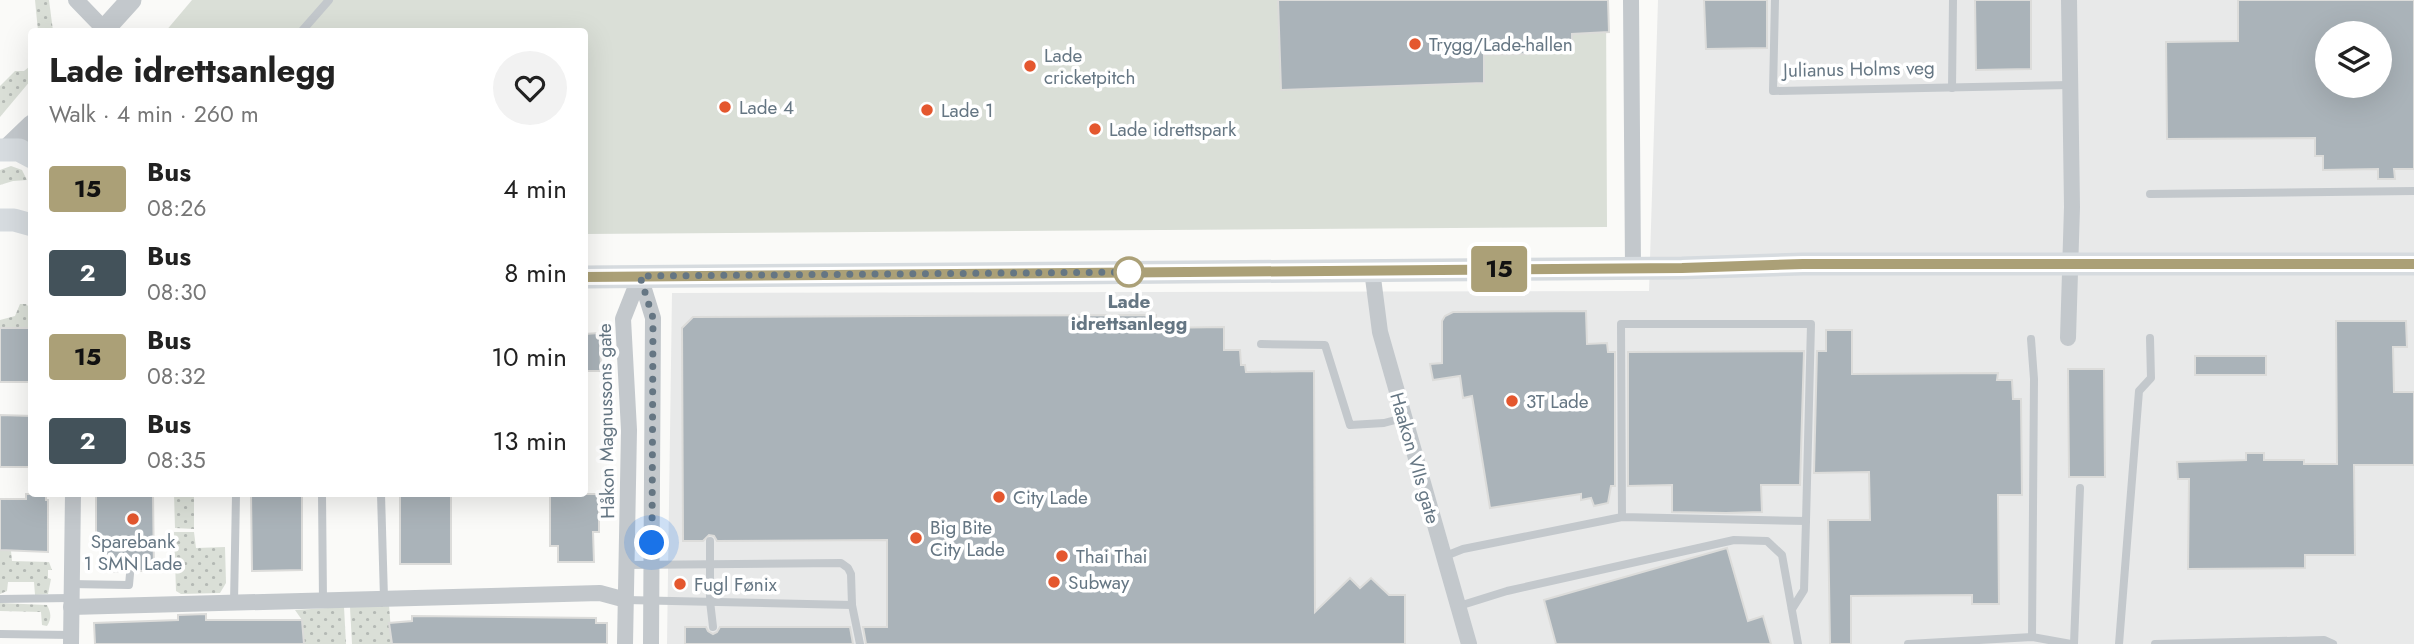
<!DOCTYPE html>
<meta charset="utf-8">
<style>
:root{--surface:#fff;--page:#f2f2f2;--text:#222;--muted:#767676}
body{margin:0;font-family:Jost,sans-serif;background:var(--page);color:var(--text);height:100vh;display:flex;flex-direction:column;font-size:26px;white-space:nowrap}
*{box-sizing:border-box;margin:0}
p{font-size:23px;color:var(--muted)}
.icon{flex:none;width:38px;height:38px;fill:none;stroke:currentColor;stroke-width:2;stroke-linecap:round;stroke-linejoin:round}
.map{position:relative;flex:1;overflow:hidden}
.side{position:absolute;left:28px;top:28px;width:560px;height:469px;display:flex;flex-direction:column;background:var(--surface);border-radius:7px;box-shadow:0 7px 28px #0002}
.side>*{flex:none}
.badge{padding:0 14px;border-radius:5px;font-size:24px;line-height:46px}
.fabs{position:absolute;left:2315px;top:21px;display:grid;gap:14px}
.fabs a{display:grid;place-items:center;width:77px;height:77px;border-radius:50%;background:var(--surface);box-shadow:0 7px 28px #0002;font-size:35px}
.you{position:absolute;width:35px;height:35px;margin:-18px;border:5px solid #fff;border-radius:50%;background:#1a73e8;box-shadow:0 0 0 10px #1a73e833}
.map>.badge{position:absolute;translate:-50% -50%;box-shadow:0 0 0 4px #fff}
.round{display:grid;place-items:center;flex:none;width:74px;height:74px;border-radius:37px;background:var(--page)}
.headline{display:flex;align-items:center;justify-content:space-between;height:119px;padding:0 21px}
h1{font-size:33px;font-weight:700;line-height:52px}
ul{padding:0;list-style:none}
li{display:flex;align-items:center;gap:21px;height:84px;padding:0 21px}
li div{flex:1}
li b{display:block;font-size:26px}
li em{font-style:normal}
li .badge{min-width:77px;font-weight:700;text-align:center}
.map>svg:first-child{display:block}
</style>
<div class="map">
<svg width="2414" height="644" viewBox="0 0 2414 644">
<defs>
<pattern id="grass-dots" width="8" height="8" patternUnits="userSpaceOnUse" patternTransform="scale(1.75)"><rect width="8" height="8" fill="#dadfd7"/><path d="M2 2h.1M6 6h.1" fill="none" stroke="#b4b9b4" stroke-width="1.8" stroke-linecap="round"/></pattern>
</defs>
<rect width="100%" height="100%" fill="#fafaf8"/>
<path fill="#e8e9e9" fill-rule="evenodd" d="M1658,0H2414V644H667L672,293L1649,291ZM2328,33H2380V86H2328Z"/>
<g fill="url(#grass-dots)">
<polygon points="35,0 49,0 53,31 38,31"/>
<polygon points="29,67 31,67 31,80 0,117 0,86 15,71 24,71"/>
<polygon points="11,166 22,170 27,180 13,181 0,185 0,170"/>
<polygon points="20,304 26,304 31,309 31,323 28,323 28,328 0,328 0,320 15,316"/>
<polygon points="174,494 194,494 194,529 175,528"/>
<polygon points="174,532 194,532 196,548 225,547 226,583 220,593 181,594 176,591"/>
<polygon points="0,550 11,551 12,561 49,562 52,570 48,570 48,578 51,579 48,594 35,595 34,582 8,582 7,591 0,594"/>
<path d="M0,603L47,605C51,613 52,618 47,626L42,625L41,612L0,611Z"/>
<polygon points="389,605 392,644 352,644 350,607"/>
<polygon points="344,607 346,644 304,644 302,620 295,610"/>
</g>
<polygon fill="#dadfd7" points="192,0 1606,0 1607,227 585,234 584,32 165,32"/>
<g fill="#aab3b9" stroke="#dcdcda" stroke-width="2" fill-rule="evenodd">
<polygon points="1278,0 1608,0 1609,32 1572,34 1572,43 1530,45 1530,54 1484,55 1484,83 1281,90"/>
<polygon points="1704,0 1767,0 1767,48 1706,49"/>
<polygon points="1975,0 2031,0 2031,69 1976,70"/>
<path d="M2238,0H2414V169H2394L2395,179H2378V169L2323,170V156H2315V138L2167,139L2166,42L2238,41ZM2328,33H2380V86H2328Z"/>
<polygon points="1586,311 1587,344 1607,343 1608,352 1615,352 1615,486 1611,486 1608,503 1594,506 1591,498 1581,500 1581,494 1490,508 1472,396 1463,398 1460,376 1433,380 1430,364 1442,363 1442,321 1445,316 1453,312"/>
<polygon points="1156,315 1156,328 1224,327 1224,350 1240,350 1241,365 1245,365 1246,372 1314,371 1315,612 1350,578 1360,588 1371,578 1389,595 1405,595 1405,644 866,644 863,627 887,627 887,540 717,541 714,536 709,535 703,541 683,541 682,328 693,317"/>
<polygon points="2336,321 2406,321 2407,347 2393,347 2394,392 2414,392 2414,465 2354,465 2355,555 2305,555 2305,568 2188,569 2189,479 2178,479 2177,462 2246,460 2246,453 2264,453 2264,460 2304,460 2304,464 2337,464"/>
<rect x="0" y="328" width="32" height="54"/>
<polygon points="1826,330 1852,330 1852,374 1998,373 1997,380 2012,380 2013,399 2021,399 2022,495 1998,495 1999,604 1972,604 1972,595 1851,596 1851,644 1830,644 1828,520 1870,520 1869,472 1814,473 1817,351 1826,351"/>
<polygon points="600,333 601,371 584,371 584,334"/>
<polygon points="1804,351 1800,485 1761,485 1762,512 1726,513 1672,512 1672,485 1628,486 1628,352"/>
<rect x="2195" y="356" width="71" height="19"/>
<polygon points="2068,369 2104,369 2105,477 2069,477"/>
<polygon points="0,415 32,416 32,467 0,467"/>
<polygon points="26,494 46,494 46,500 48,500 48,552 0,550 0,499 26,499"/>
<polygon points="96,494 153,494 154,571 136,571 130,567 124,571 103,572 103,550 96,550"/>
<polygon points="251,494 302,494 302,570 252,571"/>
<rect x="400" y="494" width="51" height="70"/>
<polygon points="550,494 599,494 599,532 593,532 594,562 558,562 558,546 550,546"/>
<polygon points="1727,548 1748,621 1763,616 1771,644 1556,644 1544,600"/>
<polygon points="206,614 206,620 302,620 304,644 95,644 94,623 178,620 178,615"/>
<polygon points="412,616 596,618 596,623 607,623 607,644 392,644 389,623 412,621"/>
<polygon points="685,627 706,627 708,631 713,634 717,632 720,627 850,627 853,644 685,644"/>
</g>
<g fill="none" stroke-linecap="round" stroke-linejoin="round">
<g stroke="#c3c8cc" stroke-width="8">
<polyline points="1775,0 1773,91 2070,85"/>
<polyline points="301,32 329,0"/>
<polyline points="1952,88 1953,0"/>
<polyline points="2150,194 2414,191"/>
<polyline points="2031,339 2034,379 2032,637"/>
<polyline points="1261,344 1325,345 1350,425 1384,423 1403,418"/>
<polyline points="322,494 323,600"/>
<polyline points="381,494 384,598"/>
<polyline points="710,541 710,601 713,627"/>
<polyline points="1443,557 1463,549 1622,517 1806,521 1811,324 1621,324 1622,517"/>
<polyline points="627,565 841,563 848,568 851,574 852,605 860,644"/>
<polyline points="70,584 129,585 130,574"/>
<polyline points="0,599 70,598"/>
<polyline points="626,600 852,605"/>
<polyline points="234,603 236,495"/>
<polyline points="1459,606 1507,591 1734,540 1767,541 1782,555 1798,644"/>
<polyline points="1792,609 1804,590 1806,521"/>
<polyline points="0,634 71,635"/>
<polyline points="1908,644 2032,637 2071,644"/>
<polyline points="2074,644 2080,488"/>
<polyline points="2119,644 2139,391 2151,378 2150,338"/>
<polyline points="2155,644 2324,640 2333,644"/>
</g>
<g stroke="#c3c8cc" stroke-width="16">
<polyline points="76,0 104,29"/>
<polyline points="1631,0 1633,268"/>
<polyline points="1372,270 1380,332 1469,644"/>
<polyline points="640,276 653,318 651,644"/>
<polyline points="2068,338 2072,207 2069,0"/>
<polyline points="71,607 600,593 626,600"/>
<polyline points="71,644 73,494"/>
<polyline points="625,644 629,430 623,319 640,276"/>
</g>
<g stroke="#c3c8cc" stroke-width="21">
<polyline points="102,32 131,0"/>
<polyline points="7,149 32,125"/>
</g>
<g stroke="#d6dbdf" stroke-width="23">
<polyline points="0,150 19,150 32,157"/>
<polyline points="0,220 14,220 32,225"/>
<polyline points="584,277 1682,268 1803,264 2414,264"/>
</g>
</g>
<g fill="none" stroke-linecap="round" stroke-linejoin="round">
<defs>
<polyline id="line" points="584,277 1682,268 1803,264 2414,264"/>
</defs>
<use href="#line" stroke="#fff" stroke-width="16"/>
<use href="#line" stroke="#aba077" stroke-width="10"/>
<polyline stroke="#657683" stroke-width="7" stroke-dasharray="0 12.6" points="652,543 653,318 640,276 1140,272 1129,272"/>
</g>
<g fill="#e4572e" stroke="#fff" stroke-width="2.5">
<circle cx="1415" cy="44" r="7"/>
<circle cx="1030" cy="66" r="7"/>
<circle cx="725" cy="107" r="7"/>
<circle cx="927" cy="110" r="7"/>
<circle cx="1095" cy="129" r="7"/>
<circle cx="1512" cy="401" r="7"/>
<circle cx="999" cy="497" r="7"/>
<circle cx="133" cy="519" r="7"/>
<circle cx="916" cy="538" r="7"/>
<circle cx="1062" cy="556" r="7"/>
<circle cx="1054" cy="582" r="7"/>
<circle cx="680" cy="584" r="7"/>
</g>
<circle fill="#fff" stroke="#aba077" stroke-width="3.5" cx="1129" cy="272" r="14"/>
<g text-anchor="middle" dominant-baseline="central" stroke-width="7" stroke-linejoin="round" paint-order="stroke">
<g font-size="19" fill="#657683" stroke="#fff" text-anchor="start">
<text x="1429" y="44">Trygg/Lade-hallen</text>
<text x="1044" y="55">Lade<tspan x="1044" dy="22">cricketpitch</tspan></text>
<text x="739" y="107">Lade 4</text>
<text x="941" y="110">Lade 1</text>
<text x="1109" y="129">Lade idrettspark</text>
<text x="1526" y="401">3T Lade</text>
<text x="1013" y="497">City Lade</text>
<text x="930" y="527">Big Bite<tspan x="930" dy="22">City Lade</tspan></text>
<text x="133" y="541" text-anchor="middle">Sparebank<tspan x="133" dy="22">1 SMN Lade</tspan></text>
<text x="1076" y="556">Thai Thai</text>
<text x="1068" y="582">Subway</text>
<text x="694" y="584">Fugl Fønix</text>
</g>
<g font-size="19" fill="#657683" stroke="#fff">
<text transform="translate(1859 69) rotate(-1)">Julianus Holms veg</text>
<text transform="translate(606 421) rotate(-91)">Håkon Magnussons gate</text>
<text transform="translate(1415 458) rotate(74)">Haakon VIIs gate</text>
</g>
<g font-size="19" font-weight="bold" fill="#657683" stroke="#fff">
<text x="1129" y="301">Lade<tspan x="1129" dy="22">idrettsanlegg</tspan></text>
</g>
</g>
</svg>
<div class="fabs">
<a><svg class="icon" aria-label="layers" viewBox="0 0 24 24"><path d="M12 4l9 5-9 5-9-5zM3 14l9 5 9-5"/></svg></a>
</div>
<div class="you" style="left:652px;top:543px"></div>
<b class="badge" style="left:1499px;top:269px;background:#aba077;color:#111">15</b>
<section class="side">
<div class="headline"><div><h1>Lade idrettsanlegg</h1><p>Walk · 4 min · 260 m</p></div><a class="round"><svg class="icon" aria-label="heart" viewBox="0 0 24 24"><path d="M12 20l-8-8c-3-5 5-10 8-4 3-6 11-1 8 4z"/></svg></a></div>
<ul>
<li><span class="badge" style="background:#aba077;color:#111">15</span><div><b>Bus</b><p>08:26</p></div><em>4 min</em></li>
<li><span class="badge" style="background:#43525a;color:#fff">2</span><div><b>Bus</b><p>08:30</p></div><em>8 min</em></li>
<li><span class="badge" style="background:#aba077;color:#111">15</span><div><b>Bus</b><p>08:32</p></div><em>10 min</em></li>
<li><span class="badge" style="background:#43525a;color:#fff">2</span><div><b>Bus</b><p>08:35</p></div><em>13 min</em></li>
</ul>
</section>
</div>
